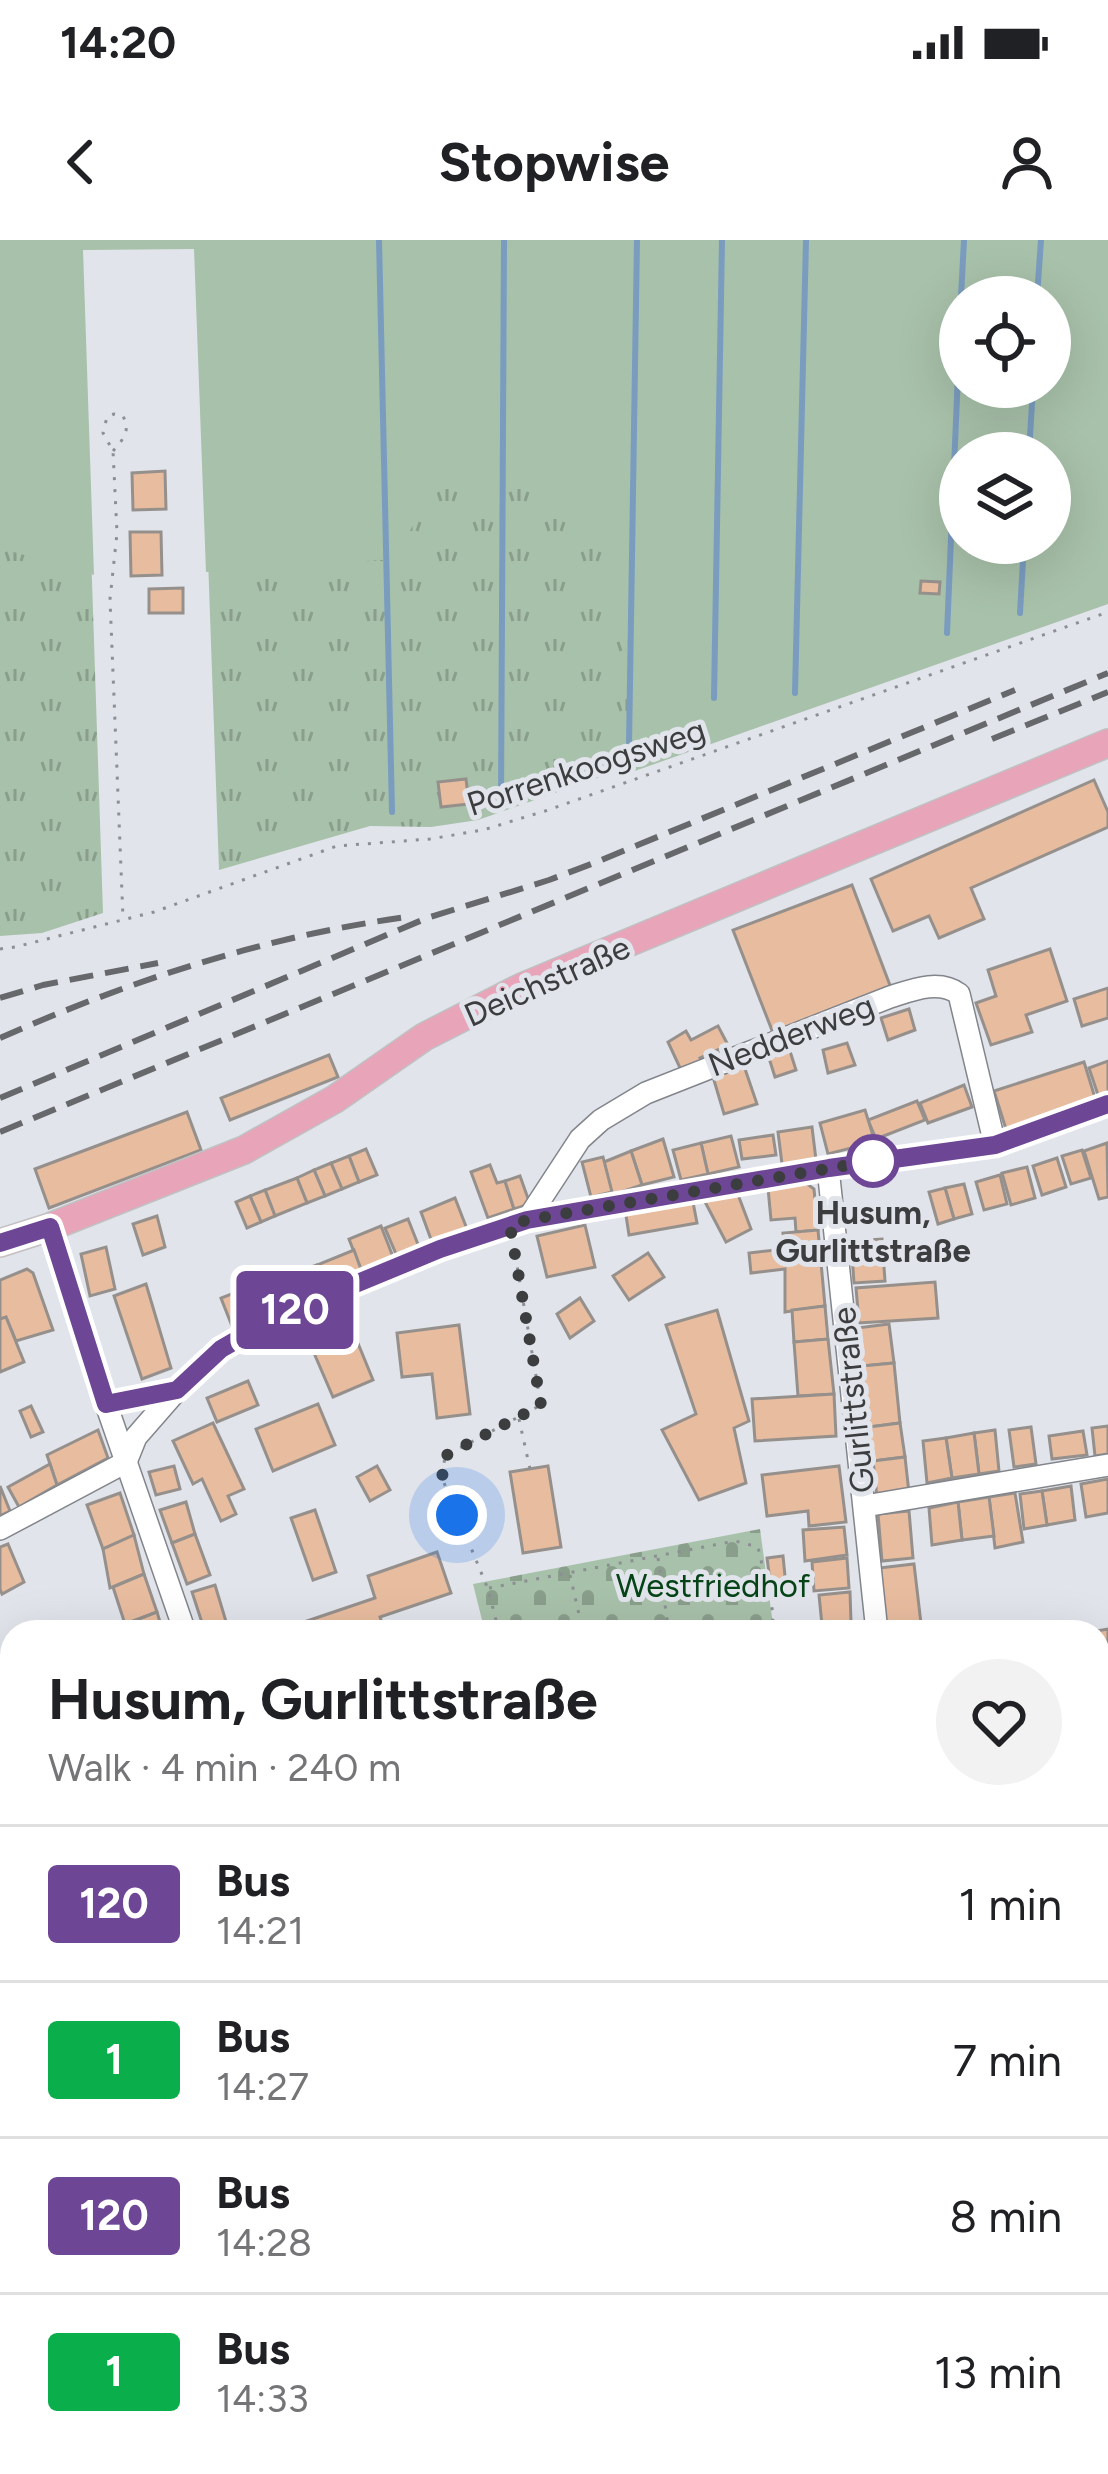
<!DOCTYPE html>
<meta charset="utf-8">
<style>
:root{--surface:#fff;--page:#f2f2f2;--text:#202124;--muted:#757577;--line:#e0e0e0}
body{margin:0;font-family:Figtree,sans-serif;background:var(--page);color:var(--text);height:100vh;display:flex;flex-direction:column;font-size:45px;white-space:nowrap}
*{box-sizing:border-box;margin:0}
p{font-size:39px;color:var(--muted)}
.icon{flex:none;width:66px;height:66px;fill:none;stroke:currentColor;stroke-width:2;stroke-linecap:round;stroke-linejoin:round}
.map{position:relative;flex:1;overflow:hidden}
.drawer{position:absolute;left:0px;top:1380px;width:1110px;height:855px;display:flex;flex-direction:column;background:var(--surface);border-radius:36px 36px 0 0;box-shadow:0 12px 48px #0002}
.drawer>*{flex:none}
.badge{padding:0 24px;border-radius:9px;font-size:42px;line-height:78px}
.fabs{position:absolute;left:939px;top:36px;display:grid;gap:24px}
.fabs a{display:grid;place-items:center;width:132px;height:132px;border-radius:50%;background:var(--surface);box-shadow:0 12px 48px #0002;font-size:60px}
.you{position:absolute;width:60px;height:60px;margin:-30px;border:9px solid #fff;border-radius:50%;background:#1a73e8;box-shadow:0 0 0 18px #1a73e833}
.map>.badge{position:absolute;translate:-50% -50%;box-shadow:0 0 0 6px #fff}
.round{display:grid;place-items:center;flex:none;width:126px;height:126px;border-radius:63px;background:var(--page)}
.summary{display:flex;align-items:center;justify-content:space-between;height:204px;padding:0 48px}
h1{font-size:57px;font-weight:700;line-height:90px}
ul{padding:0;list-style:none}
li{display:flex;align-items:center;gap:36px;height:156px;padding:0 48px;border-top:3px solid var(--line)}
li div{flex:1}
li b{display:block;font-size:45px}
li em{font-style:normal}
li .badge{min-width:132px;font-weight:700;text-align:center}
.status{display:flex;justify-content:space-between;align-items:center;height:84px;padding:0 60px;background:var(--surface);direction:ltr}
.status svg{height:33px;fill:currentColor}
header{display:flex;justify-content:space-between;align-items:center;height:156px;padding:0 48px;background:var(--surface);font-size:54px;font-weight:700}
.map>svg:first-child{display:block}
</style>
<div class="status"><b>14:20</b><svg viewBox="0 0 49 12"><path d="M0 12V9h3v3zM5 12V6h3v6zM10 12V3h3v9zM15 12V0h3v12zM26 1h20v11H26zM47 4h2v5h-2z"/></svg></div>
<header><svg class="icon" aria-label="back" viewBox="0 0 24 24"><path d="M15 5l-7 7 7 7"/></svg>Stopwise<svg class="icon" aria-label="person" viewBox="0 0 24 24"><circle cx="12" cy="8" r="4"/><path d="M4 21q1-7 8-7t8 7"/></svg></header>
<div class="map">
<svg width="1108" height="2234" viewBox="0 0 1108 2234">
<defs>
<pattern id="grass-tufts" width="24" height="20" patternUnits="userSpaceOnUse" patternTransform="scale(3)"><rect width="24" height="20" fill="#a8c1aa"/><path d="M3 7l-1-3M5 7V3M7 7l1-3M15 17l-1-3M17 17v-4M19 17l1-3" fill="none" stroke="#8a9e8c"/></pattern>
<pattern id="cemetery-stones" width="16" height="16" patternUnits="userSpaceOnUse" patternTransform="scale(3)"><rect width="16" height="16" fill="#a8c1aa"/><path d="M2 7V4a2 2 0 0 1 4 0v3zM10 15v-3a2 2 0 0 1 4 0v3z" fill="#8a9e8c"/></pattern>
</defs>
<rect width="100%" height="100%" fill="#e1e4eb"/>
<path fill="url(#grass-tufts)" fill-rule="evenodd" d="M0,0H1108V358L478,580L431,587L370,586L219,630L197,7L81,8L103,673L42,693L0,696ZM960,57H1050V147H960ZM960,213H1050V303H960Z"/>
<polygon fill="url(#cemetery-stones)" points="760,1289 774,1392 485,1392 473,1344"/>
<g fill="#a8c1aa" fill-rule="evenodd">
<path d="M0,0H1108V364L629,533L626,413L605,301L552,245L485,232L427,257L396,319L206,332L194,9L83,10L94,335L0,308ZM960,57H1050V147H960ZM960,213H1050V303H960Z"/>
<polygon points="1108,1951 1108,2234 688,2234 692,2223 1098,2223 1098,1952"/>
</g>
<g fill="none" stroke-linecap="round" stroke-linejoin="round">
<g stroke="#7a9cbf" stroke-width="6">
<polyline points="379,0 392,572"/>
<polyline points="961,57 964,0"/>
<polyline points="1037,57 1041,0"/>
<polyline points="1029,213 1033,147"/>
<polyline points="1020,373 1024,303"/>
<polyline points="947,393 960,86"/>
<polyline points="795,453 806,0"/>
<polyline points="714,458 722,0"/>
<polyline points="629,505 637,0"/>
<polyline points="501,561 504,0"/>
</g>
</g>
<g fill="#e8bc9f" stroke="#96908c" stroke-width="3">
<polygon points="165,231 166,269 133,270 132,233"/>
<polygon points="130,292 161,292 162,335 131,336"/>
<polygon points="921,341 940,342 939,354 920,353"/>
<polygon points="183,348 183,373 149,373 149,349"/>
<polygon points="466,539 469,564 441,567 438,542"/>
<polygon points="1094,540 1108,572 1108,587 971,648 984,679 939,698 929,676 893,691 871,639"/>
<polygon points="852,645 891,748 773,793 733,690"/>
<polygon points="1050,709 1067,761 1026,775 1032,792 991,805 976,763 996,756 988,730"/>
<polygon points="1108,748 1108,778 1082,786 1074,759"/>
<polygon points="909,769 915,790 888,800 881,778"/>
<polygon points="718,786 728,805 700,818 703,824 681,830 668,802 686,791 691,800"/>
<polygon points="847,803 855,825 828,833 823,810"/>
<polygon points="789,808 796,830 775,837 768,815"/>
<polygon points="329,815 338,837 230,880 221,858"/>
<polygon points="1108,821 1108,855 1099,858 1089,828"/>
<polygon points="1084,822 1096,861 1006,889 994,851"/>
<polygon points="744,826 757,864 724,874 713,837"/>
<polygon points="964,845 972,867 928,883 920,863"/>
<polygon points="917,861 925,880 876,899 868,880"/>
<polygon points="865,870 875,902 828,914 820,883"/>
<polygon points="187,872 201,910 49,968 35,929"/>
<polygon points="812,887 816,920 782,924 778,892"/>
<polygon points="773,895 776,915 742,919 739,900"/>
<polygon points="731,896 739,927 708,934 701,903"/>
<polygon points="663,899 674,937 642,945 631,911"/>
<polygon points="701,903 708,934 681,940 673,910"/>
<polygon points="1107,903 1108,957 1099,959 1084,911"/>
<polygon points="366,909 377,935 359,942 349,916"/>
<polygon points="1082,910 1091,938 1071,944 1062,916"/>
<polygon points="631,911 642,945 612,955 604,922"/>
<polygon points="349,916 359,942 342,949 331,923"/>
<polygon points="603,917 612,952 591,957 582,922"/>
<polygon points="1057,918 1066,947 1042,955 1033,926"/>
<polygon points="331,923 342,949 325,956 314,930"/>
<polygon points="490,925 497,943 505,941 514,969 488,978 471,932"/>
<polygon points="1027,927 1035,958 1011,965 1002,933"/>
<polygon points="314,930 325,956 307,963 297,938"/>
<polygon points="1000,935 1007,964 984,970 976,942"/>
<polygon points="520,936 530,964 514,969 505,941"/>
<polygon points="297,938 307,963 275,976 265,950"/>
<polygon points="806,943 814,949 818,990 796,992 795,978 771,980 768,948"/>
<polygon points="964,944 972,974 954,979 945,948"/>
<polygon points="945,948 954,979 938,984 929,952"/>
<polygon points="265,950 275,976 261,982 250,956"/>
<polygon points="737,952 751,989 726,1002 703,958"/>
<polygon points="250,956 261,982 247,988 236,962"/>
<polygon points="692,957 697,983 629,995 625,969"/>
<polygon points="455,958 467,989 432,1002 421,972"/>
<polygon points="157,976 165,1007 143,1015 133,984"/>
<polygon points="408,979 421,1012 399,1021 385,988"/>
<polygon points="585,985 595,1027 547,1037 537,996"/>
<polygon points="381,986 395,1022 363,1035 349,999"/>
<polygon points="818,990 825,1066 785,1072 785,1029 751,1033 749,1013 785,1009 783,993"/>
<polygon points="882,999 885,1041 854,1043 851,1001"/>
<polygon points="106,1007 115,1049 90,1056 81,1014"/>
<polygon points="354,1010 363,1035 326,1049 317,1025"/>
<polygon points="648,1013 664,1037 629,1060 613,1036"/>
<polygon points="317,1025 326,1049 313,1054 303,1030"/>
<polygon points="27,1029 33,1033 53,1090 16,1101 6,1077 0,1079 0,1040"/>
<polygon points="303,1030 313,1054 294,1062 284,1038"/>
<polygon points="284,1038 294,1062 274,1070 265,1046"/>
<polygon points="935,1042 938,1078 859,1083 856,1048"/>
<polygon points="146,1044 171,1128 142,1139 114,1056"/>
<polygon points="265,1046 274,1070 253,1078 243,1054"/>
<polygon points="242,1050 253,1078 232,1086 221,1058"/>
<polygon points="580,1058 594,1081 570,1098 557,1074"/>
<polygon points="825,1066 828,1099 794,1102 792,1070"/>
<polygon points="717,1070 749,1181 734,1188 746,1243 699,1260 662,1190 696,1174 666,1085"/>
<polygon points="6,1077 24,1122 0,1132 0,1079"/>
<polygon points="889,1084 894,1123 862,1126 857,1088"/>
<polygon points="459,1085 470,1174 437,1178 432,1134 402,1137 397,1093"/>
<polygon points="355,1096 373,1140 333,1157 314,1113"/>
<polygon points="828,1099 834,1154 798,1156 794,1102"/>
<polygon points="894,1123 900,1183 869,1187 862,1126"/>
<polygon points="248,1141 258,1165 217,1182 207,1158"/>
<polygon points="834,1154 836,1196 755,1201 752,1159"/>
<polygon points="318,1164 335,1205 273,1231 256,1189"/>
<polygon points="31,1166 43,1192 31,1197 20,1171"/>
<polygon points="213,1183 244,1249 228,1256 236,1274 221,1281 202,1239 193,1244 173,1201"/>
<polygon points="900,1183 905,1217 873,1221 869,1187"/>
<polygon points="1108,1186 1108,1214 1095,1216 1092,1188"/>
<polygon points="1031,1187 1036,1224 1014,1227 1009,1190"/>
<polygon points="98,1190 108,1218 57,1245 47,1215"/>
<polygon points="995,1190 999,1231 979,1234 974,1193"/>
<polygon points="1083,1191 1087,1215 1052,1219 1049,1196"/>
<polygon points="974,1193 979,1234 952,1238 946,1198"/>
<polygon points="946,1198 952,1238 927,1243 923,1201"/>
<polygon points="905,1217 909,1253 877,1257 873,1221"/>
<polygon points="50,1224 57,1245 19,1267 8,1247"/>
<polygon points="174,1226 180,1249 156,1255 149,1232"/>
<polygon points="377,1226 390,1250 370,1261 357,1237"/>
<polygon points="548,1226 561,1307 523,1313 510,1232"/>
<polygon points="839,1226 846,1282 809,1286 808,1271 767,1276 762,1235"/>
<polygon points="1108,1239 1108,1273 1086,1277 1081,1244"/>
<polygon points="0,1246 10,1271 0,1276"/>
<polygon points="1071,1246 1075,1280 1047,1285 1042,1251"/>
<polygon points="1042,1251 1047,1285 1024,1289 1020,1254"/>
<polygon points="120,1253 134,1295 103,1309 87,1265"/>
<polygon points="1015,1253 1023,1302 995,1308 989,1257"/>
<polygon points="989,1257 994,1296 962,1300 958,1262"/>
<polygon points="186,1262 195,1294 172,1303 160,1270"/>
<polygon points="958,1262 962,1300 932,1305 929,1268"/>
<polygon points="315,1270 336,1332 313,1340 291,1278"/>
<polygon points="909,1271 913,1318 882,1321 878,1274"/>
<polygon points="844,1287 847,1315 805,1321 803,1290"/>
<polygon points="195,1294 210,1335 187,1344 172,1303"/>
<polygon points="134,1295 144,1334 110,1348 103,1309"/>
<polygon points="8,1304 24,1342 2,1354 0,1349 0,1307"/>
<polygon points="437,1312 451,1353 380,1377 385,1392 311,1392 307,1381 375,1358 368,1336"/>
<polygon points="783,1316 786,1346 771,1348 767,1318"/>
<polygon points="847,1318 849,1348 814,1351 812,1322"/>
<polygon points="914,1324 922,1392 886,1392 879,1328"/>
<polygon points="144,1334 157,1372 125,1384 113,1347"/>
<polygon points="215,1345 228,1388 205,1392 192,1352"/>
<polygon points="850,1352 851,1382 822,1385 819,1355"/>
<polygon points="157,1372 163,1392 123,1392 121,1386"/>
<polygon points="1108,1389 1108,1440 1098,1442 1098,1392 1091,1392"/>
<polygon points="1108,1589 1108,1629 1104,1629 1100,1590"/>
<polygon points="1102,1658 1108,1702 1098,1704 1098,1659"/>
<polygon points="1105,1728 1107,1759 1098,1760 1098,1729"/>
<polygon points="1108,1796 1108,1877 1098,1878 1098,1797"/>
<polygon points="12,1884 12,1935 11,1935 0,1904 0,1888"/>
<polygon points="0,1965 11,1998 0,2002"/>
<polygon points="9,2027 12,2036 12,2074 0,2077 0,2030"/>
<polygon points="11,2096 12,2119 0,2122 0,2099"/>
<polygon points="12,2188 12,2223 160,2223 126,2234 0,2234 0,2192"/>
<polygon points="160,2223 517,2223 498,2229 498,2234 126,2234"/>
<rect x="562" y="2223" width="33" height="11"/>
<polygon points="659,2223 687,2223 684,2234 656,2234"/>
</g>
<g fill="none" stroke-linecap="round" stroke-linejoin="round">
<polyline stroke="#c0c3c9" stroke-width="21" stroke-dasharray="21 10" stroke-linecap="butt" points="376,2234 376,2223"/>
<defs>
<g id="minor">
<polyline points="828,928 877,1392"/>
<path d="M527,980L580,899L601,880L646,853L890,757C912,750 939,739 959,754L995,905"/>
<polyline points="50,987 106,1164 185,1392"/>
<polyline points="106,1164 177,1150 221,1109 279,1076 440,1009 527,980 828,928 995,905 1108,864"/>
<polyline points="126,1222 136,1197 177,1150"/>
<polyline points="865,1266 1108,1225"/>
<polyline points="0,1289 126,1222"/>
<polyline points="1098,1581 1108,1580"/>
<polyline points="1098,1781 1108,1781"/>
<polyline points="0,1827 12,1823"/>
<polyline points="0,2013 12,2009"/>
<polyline points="885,2223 886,2234"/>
<polyline points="632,2234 634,2223"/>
</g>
<polyline id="major" points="0,1003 50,987 244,910 335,859 424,797 522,747 1108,503"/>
</defs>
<use href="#minor" stroke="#82858b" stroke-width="24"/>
<use href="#major" stroke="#c0c1c2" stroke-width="30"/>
<g stroke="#8c8f93" stroke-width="3" stroke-dasharray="3 9" stroke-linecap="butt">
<path d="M113,211C123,200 132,189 122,175L114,174L107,177L103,193L113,211L117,293L110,359L123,678"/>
<polyline points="0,709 15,707 154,672 337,606 430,599 483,590 545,571 1108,372"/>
<polyline points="519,1179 530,1229"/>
<polyline points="658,1318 669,1392"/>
<polyline points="570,1335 583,1392"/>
<polyline points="489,1348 735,1301 758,1307 774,1377 768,1392"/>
<polyline points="499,1392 488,1349 442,1238 445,1216 541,1165 514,1008"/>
<polyline points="1098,2009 1108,2000"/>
<polyline points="1098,2144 1108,2152"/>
<polyline points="772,2234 788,2223"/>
</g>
<use href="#minor" stroke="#fff" stroke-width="21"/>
<use href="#major" stroke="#e8a4b9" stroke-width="27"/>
<g stroke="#66686c" stroke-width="6" stroke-dasharray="24 12" stroke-linecap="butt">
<polyline points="992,499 1108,452"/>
<polyline points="0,758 43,745 158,723"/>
<path d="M0,798C129,741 266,696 407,677"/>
<polyline points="0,858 427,678 549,640 594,623 1015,450"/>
<polyline points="0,892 1108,433"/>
</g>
</g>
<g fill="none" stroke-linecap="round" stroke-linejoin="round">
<defs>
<polyline id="line" points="0,1003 50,987 106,1164 177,1150 221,1109 278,1076 440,1009 527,980 829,928 995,905 1108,864"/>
</defs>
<use href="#line" stroke="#fff" stroke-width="27"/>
<use href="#line" stroke="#6e4696" stroke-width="18"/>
<polyline stroke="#3b3d3f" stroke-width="12" stroke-dasharray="0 21.6" points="457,1275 442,1238 445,1216 541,1165 510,986 527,980 873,921"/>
</g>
<circle fill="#fff" stroke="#6e4696" stroke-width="6" cx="873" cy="921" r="24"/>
<g text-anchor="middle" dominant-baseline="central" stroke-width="10" stroke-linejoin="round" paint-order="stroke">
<g font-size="33" fill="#3b3d3f" stroke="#e1e4eb">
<text transform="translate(586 527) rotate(-18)">Porrenkoogsweg</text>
<text transform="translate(547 741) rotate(-24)">Deichstraße</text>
<text transform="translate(791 795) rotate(-21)">Nedderweg</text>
<text transform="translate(853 1160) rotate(-96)">Gurlittstraße</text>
</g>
<g font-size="33" font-weight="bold" fill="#3b3d3f" stroke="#e1e4eb">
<text x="873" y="972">Husum,<tspan x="873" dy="38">Gurlittstraße</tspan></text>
</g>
<g font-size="33" fill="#064418" stroke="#e1e4eb">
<text x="713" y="1345">Westfriedhof</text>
</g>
</g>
</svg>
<div class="fabs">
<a><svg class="icon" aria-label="locate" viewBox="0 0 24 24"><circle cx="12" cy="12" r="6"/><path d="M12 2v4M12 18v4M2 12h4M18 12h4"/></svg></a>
<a><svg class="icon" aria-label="layers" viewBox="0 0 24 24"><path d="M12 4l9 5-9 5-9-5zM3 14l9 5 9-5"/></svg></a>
</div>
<div class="you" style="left:457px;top:1275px"></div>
<b class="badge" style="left:295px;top:1070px;background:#6e4696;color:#fff">120</b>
<section class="drawer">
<div class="summary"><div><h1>Husum, Gurlittstraße</h1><p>Walk · 4 min · 240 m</p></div><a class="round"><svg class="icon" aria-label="heart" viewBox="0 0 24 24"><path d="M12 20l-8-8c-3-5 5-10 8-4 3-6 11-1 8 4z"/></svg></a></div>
<ul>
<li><span class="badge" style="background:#6e4696;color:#fff">120</span><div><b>Bus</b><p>14:21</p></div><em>1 min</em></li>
<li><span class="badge" style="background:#0aae4b;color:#fff">1</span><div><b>Bus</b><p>14:27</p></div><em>7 min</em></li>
<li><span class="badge" style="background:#6e4696;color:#fff">120</span><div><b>Bus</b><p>14:28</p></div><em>8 min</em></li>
<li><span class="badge" style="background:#0aae4b;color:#fff">1</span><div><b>Bus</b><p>14:33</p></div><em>13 min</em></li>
</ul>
</section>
</div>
